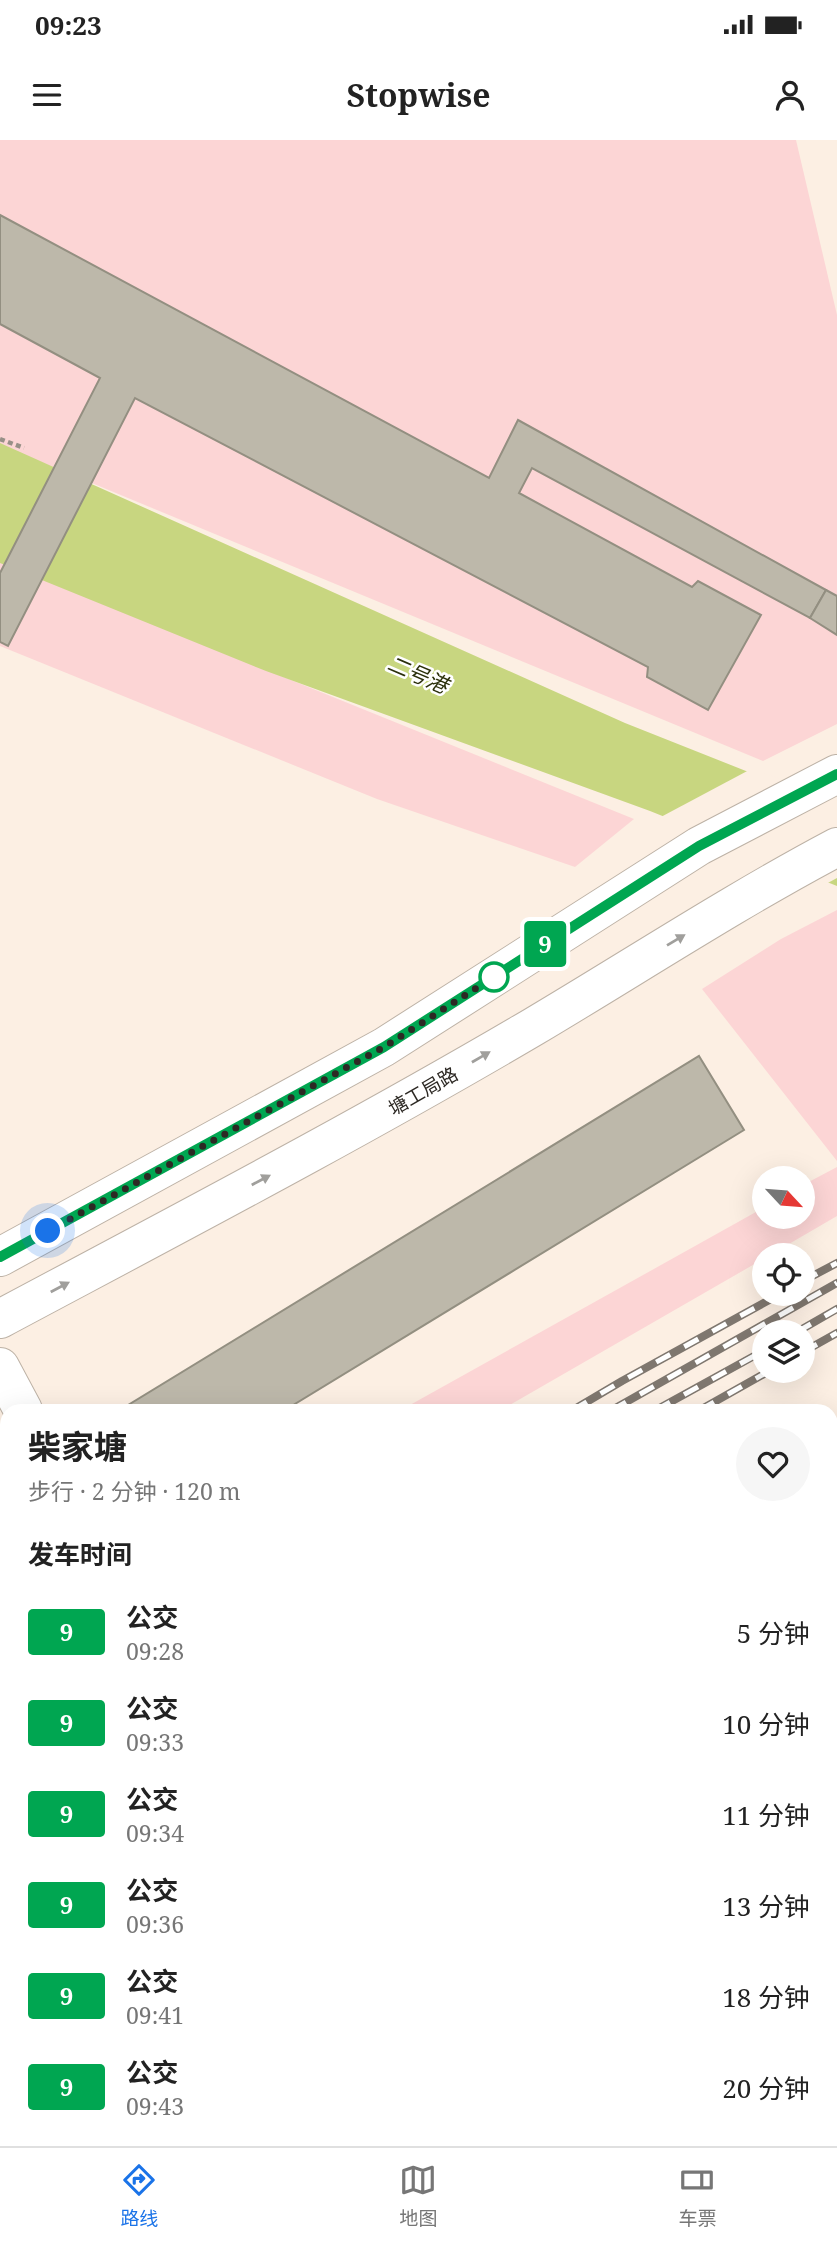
<!DOCTYPE html>
<html lang="zh">
<meta charset="utf-8">
<style>
:root{--surface:#fff;--page:#f6f6f6;--text:#222;--muted:#767676;--line:#e0e0e0;--accent:#1a73e8}
body{margin:0;font-family:"Noto Serif","Noto Sans SC",serif;background:var(--page);color:var(--text);height:100vh;display:flex;flex-direction:column;font-size:26px;white-space:nowrap}
*{box-sizing:border-box;margin:0}
p{font-size:23px;color:var(--muted)}
.icon{flex:none;width:38px;height:38px;fill:none;stroke:currentColor;stroke-width:2;stroke-linecap:round;stroke-linejoin:round}
.map{position:relative;flex:1;overflow:hidden}
.panel{position:absolute;left:0px;top:1264px;width:838px;height:744px;display:flex;flex-direction:column;background:var(--surface);border-radius:21px 21px 0 0;box-shadow:0 7px 28px #0002}
.panel>*{flex:none}
.badge{padding:0 14px;border-radius:5px;font-size:24px;line-height:46px}
.needle{width:46px;rotate:116deg}
.fabs{position:absolute;left:752px;top:1026px;display:grid;gap:14px}
.fabs a{display:grid;place-items:center;width:63px;height:63px;border-radius:50%;background:var(--surface);box-shadow:0 7px 28px #0002;font-size:35px}
.you{position:absolute;width:35px;height:35px;margin:-18px;border:5px solid #fff;border-radius:50%;background:#1a73e8;box-shadow:0 0 0 10px #1a73e833}
.map>.badge{position:absolute;translate:-50% -50%;box-shadow:0 0 0 4px #fff}
h2{padding:0 28px;font-size:26px;line-height:63px}
.round{display:grid;place-items:center;flex:none;width:74px;height:74px;border-radius:37px;background:var(--page)}
.summary{display:flex;align-items:center;justify-content:space-between;height:119px;padding:0 28px}
h1{font-size:33px;font-weight:700;line-height:52px}
ul{padding:0;list-style:none}
li{display:flex;align-items:center;gap:21px;height:91px;padding:0 28px}
li div{flex:1}
li b{display:block;font-size:26px}
li em{font-style:normal}
li .badge{min-width:77px;font-weight:700;text-align:center}
.status{display:flex;justify-content:space-between;align-items:center;height:49px;padding:0 35px;background:var(--surface);direction:ltr}
.status svg{height:19px;fill:currentColor}
header{display:flex;justify-content:space-between;align-items:center;height:91px;padding:0 28px;background:var(--surface);font-size:32px;font-weight:700}
.tabs{display:flex;justify-content:space-around;align-items:center;height:98px;border-top:2px solid var(--line);background:var(--surface);font-size:19px;color:var(--muted)}
.tabs a{display:grid;justify-items:center;gap:4px}
.tabs .selected{color:var(--accent)}
.map>svg:first-child{display:block}
</style>
<div class="status"><b>09:23</b><svg viewBox="0 0 49 12"><path d="M0 12V9h3v3zM5 12V6h3v6zM10 12V3h3v9zM15 12V0h3v12zM26 1h20v11H26zM47 4h2v5h-2z"/></svg></div>
<header><svg class="icon" aria-label="menu" viewBox="0 0 24 24"><path d="M4 6h16M4 12h16M4 18h16"/></svg>Stopwise<svg class="icon" aria-label="person" viewBox="0 0 24 24"><circle cx="12" cy="8" r="4"/><path d="M4 21q1-7 8-7t8 7"/></svg></header>
<div class="map">
<svg width="837" height="2006" viewBox="0 0 837 2006">
<rect width="100%" height="100%" fill="#fcefe3"/>
<g fill="#fcd5d5">
<polygon points="0,0 796,0 837,175 837,584 763,621 0,305"/>
<polygon points="0,422 634,679 575,727 377,659 0,506"/>
<polygon points="837,770 837,1021 702,849 781,799"/>
<polygon points="837,1027 837,1076 770,1115 765,1115 765,1118 501,1270 401,1270 765,1067 765,1076 803,1076 803,1045"/>
<polygon points="837,1350 837,1620 831,1623 831,1353"/>
</g>
<polygon fill="#c8d680" points="0,303 625,583 751,633 837,662 837,746 650,671 266,531 0,423"/>
<polygon fill="#fcefe3" points="751,629 837,658 837,738 824,745 659,678"/>
<g fill="#bdb8aa" stroke="#938f81" stroke-width="2">
<polygon points="0,75 489,338 518,280 826,450 810,478 532,328 519,353 692,447 698,441 761,475 708,570 647,537 648,527 135,258 8,506 0,502 0,433 100,238 0,184"/>
<polygon points="826,450 837,456 837,495 810,478"/>
<polygon points="699,916 744,990 285,1270 120,1270"/>
</g>
<g fill="none" stroke-linecap="round" stroke-linejoin="round">
<defs>
<g id="secondary">
<polyline points="0,1117 384,907 699,706 837,634"/>
<path d="M0,1179C178,1084 358,990 533,887C634,827 733,762 837,707"/>
<polyline points="0,1227 23,1270"/>
<polyline points="0,1389 7,1403"/>
<polyline points="831,1716 837,1712"/>
<polyline points="831,1787 837,1784"/>
<polyline points="295,2000 297,2006"/>
<polyline points="389,2000 390,2006"/>
<polyline points="333,2006 344,2000"/>
<polyline points="460,2006 469,2000"/>
</g>
</defs>
<use href="#secondary" stroke="#bdb2a6" stroke-width="40"/>
<polyline stroke="#989087" stroke-width="4.5" stroke-dasharray="5 3.5" stroke-linecap="butt" points="0,299 24,308"/>
<use href="#secondary" stroke="#fff" stroke-width="38"/>
<defs>
<g id="rail">
<polyline points="803,1141 837,1123"/>
<polyline points="797,1192 837,1169"/>
<polyline points="803,1212 837,1193"/>
<polyline points="573,1270 622,1241 782,1153"/>
<polyline points="612,1270 837,1143"/>
<polyline points="656,1270 765,1210"/>
<polyline points="700,1270 771,1230"/>
<polyline points="831,1295 837,1292"/>
<polyline points="831,1316 837,1313"/>
<polyline points="0,1607 7,1603"/>
<polyline points="0,1630 7,1625"/>
<polyline points="0,1658 7,1654"/>
<polyline points="0,1680 7,1676"/>
<polyline points="0,1781 7,1777"/>
<polyline points="0,1803 7,1800"/>
</g>
</defs>
<use href="#rail" stroke="#7f776f" stroke-width="8"/>
<use href="#rail" stroke="#fff" stroke-width="5" stroke-dasharray="16" stroke-linecap="butt"/>
</g>
<defs><path id="oneway-solid" d="M-6-.8H1V-3.2L6.5 0L1 3.2V.8H-6Z" transform="scale(1.75)"/></defs>
<g fill="#a09f9c">
<use href="#oneway-solid" transform="translate(676 800) rotate(-31)"/>
<use href="#oneway-solid" transform="translate(481 917) rotate(-30)"/>
<use href="#oneway-solid" transform="translate(261 1040) rotate(-28)"/>
<use href="#oneway-solid" transform="translate(60 1147) rotate(-28)"/>
</g>
<g fill="none" stroke-linecap="round" stroke-linejoin="round">
<defs>
<polyline id="line" points="0,1117 384,907 699,706 837,634"/>
</defs>
<use href="#line" stroke="#fff" stroke-width="16"/>
<use href="#line" stroke="#00a651" stroke-width="10"/>
<polyline stroke="#2d2924" stroke-width="7" stroke-dasharray="0 12.6" points="48,1091 384,907 497,835 494,837"/>
</g>
<circle fill="#fff" stroke="#00a651" stroke-width="3.5" cx="494" cy="837" r="14"/>
<g text-anchor="middle" dominant-baseline="central" stroke-width="5" stroke-linejoin="round" paint-order="stroke">
<g font-size="19" fill="#2d2924" stroke="#fff">
<text transform="translate(423 951) rotate(-30)">塘工局路</text>
</g>
<g font-size="21" font-style="italic" fill="#2b300b" stroke="#fff">
<text transform="translate(418 534) rotate(23)">二号港</text>
</g>
</g>
</svg>
<div class="fabs">
<a><svg class="needle" viewBox="-14 -14 28 28"><path d="M0-13l5 13h-10z" fill="#e53935"/><path d="M0 13l5-13h-10z" fill="#767676"/></svg></a>
<a><svg class="icon" aria-label="locate" viewBox="0 0 24 24"><circle cx="12" cy="12" r="6"/><path d="M12 2v4M12 18v4M2 12h4M18 12h4"/></svg></a>
<a><svg class="icon" aria-label="layers" viewBox="0 0 24 24"><path d="M12 4l9 5-9 5-9-5zM3 14l9 5 9-5"/></svg></a>
</div>
<div class="you" style="left:48px;top:1091px"></div>
<b class="badge" style="left:545px;top:804px;background:#00a651;color:#fff">9</b>
<section class="panel">
<div class="summary"><div><h1>柴家塘</h1><p>步行 · 2 分钟 · 120 m</p></div><a class="round"><svg class="icon" aria-label="heart" viewBox="0 0 24 24"><path d="M12 20l-8-8c-3-5 5-10 8-4 3-6 11-1 8 4z"/></svg></a></div>
<h2>发车时间</h2>
<ul>
<li><span class="badge" style="background:#00a651;color:#fff">9</span><div><b>公交</b><p>09:28</p></div><em>5 分钟</em></li>
<li><span class="badge" style="background:#00a651;color:#fff">9</span><div><b>公交</b><p>09:33</p></div><em>10 分钟</em></li>
<li><span class="badge" style="background:#00a651;color:#fff">9</span><div><b>公交</b><p>09:34</p></div><em>11 分钟</em></li>
<li><span class="badge" style="background:#00a651;color:#fff">9</span><div><b>公交</b><p>09:36</p></div><em>13 分钟</em></li>
<li><span class="badge" style="background:#00a651;color:#fff">9</span><div><b>公交</b><p>09:41</p></div><em>18 分钟</em></li>
<li><span class="badge" style="background:#00a651;color:#fff">9</span><div><b>公交</b><p>09:43</p></div><em>20 分钟</em></li>
</ul>
</section>
</div>
<nav class="tabs">
<a class="selected"><svg class="icon" aria-label="directions" viewBox="0 0 24 24"><path d="M12 3l9 9-9 9-9-9zM9 14v-3h6M13 9l2 2-2 2"/></svg>路线</a>
<a><svg class="icon" aria-label="map" viewBox="0 0 24 24"><path d="M3 6l6-2 6 2 6-2v14l-6 2-6-2-6 2zM9 4v14M15 6v14"/></svg>地图</a>
<a><svg class="icon" aria-label="tickets" viewBox="0 0 24 24"><path d="M3 7h18v10H3zM15 7v10"/></svg>车票</a>
</nav>
